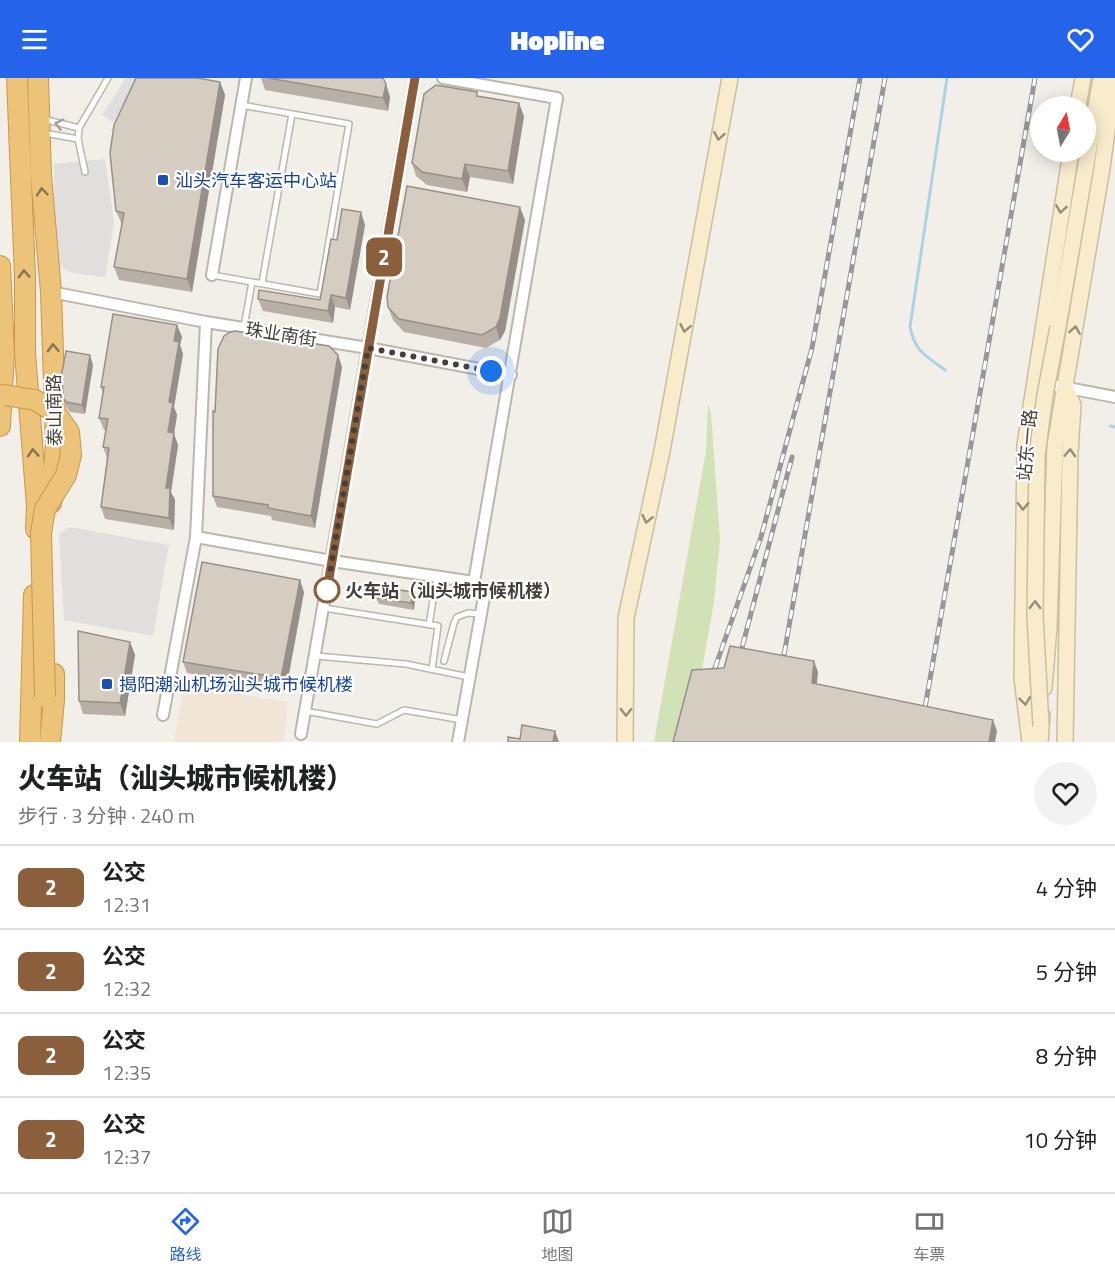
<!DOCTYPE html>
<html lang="zh">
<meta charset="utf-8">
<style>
:root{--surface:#fff;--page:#f2f2f2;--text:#202124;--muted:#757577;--line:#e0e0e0;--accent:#2563eb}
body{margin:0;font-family:"Titillium Web","Noto Sans SC",sans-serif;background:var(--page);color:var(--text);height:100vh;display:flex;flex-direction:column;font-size:22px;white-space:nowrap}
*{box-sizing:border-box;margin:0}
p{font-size:20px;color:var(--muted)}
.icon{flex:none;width:33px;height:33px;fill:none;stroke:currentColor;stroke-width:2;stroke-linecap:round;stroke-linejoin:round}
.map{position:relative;height:664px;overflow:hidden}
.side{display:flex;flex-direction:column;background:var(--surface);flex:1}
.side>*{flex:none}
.badge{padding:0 12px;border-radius:9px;font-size:21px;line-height:39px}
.needle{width:39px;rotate:10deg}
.controls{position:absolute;left:1030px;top:18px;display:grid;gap:12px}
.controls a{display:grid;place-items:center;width:66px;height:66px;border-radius:50%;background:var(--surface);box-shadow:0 3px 15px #0003;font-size:30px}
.you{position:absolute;width:30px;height:30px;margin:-15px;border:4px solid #fff;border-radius:50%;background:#1a73e8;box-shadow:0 0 0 9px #1a73e833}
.map>.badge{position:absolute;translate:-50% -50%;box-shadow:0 0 0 3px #fff}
.round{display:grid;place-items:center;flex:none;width:63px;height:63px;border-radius:32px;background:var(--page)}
.head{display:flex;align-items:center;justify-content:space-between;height:102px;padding:0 18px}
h1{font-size:28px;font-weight:800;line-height:45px}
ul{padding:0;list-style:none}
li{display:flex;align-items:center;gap:18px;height:84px;padding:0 18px;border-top:2px solid var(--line)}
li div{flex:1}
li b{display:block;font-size:22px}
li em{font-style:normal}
li .badge{min-width:66px;font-weight:700;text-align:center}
header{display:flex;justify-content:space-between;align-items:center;height:78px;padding:0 18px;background:var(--accent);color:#fff;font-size:27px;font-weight:800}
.tab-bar{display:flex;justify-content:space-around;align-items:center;height:84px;border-top:2px solid var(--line);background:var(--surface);font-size:16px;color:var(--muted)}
.tab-bar a{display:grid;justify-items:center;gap:3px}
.tab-bar .current{color:var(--accent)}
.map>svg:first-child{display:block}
</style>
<header><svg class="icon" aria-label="menu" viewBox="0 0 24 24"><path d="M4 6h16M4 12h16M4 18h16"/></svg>Hopline<svg class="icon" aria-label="heart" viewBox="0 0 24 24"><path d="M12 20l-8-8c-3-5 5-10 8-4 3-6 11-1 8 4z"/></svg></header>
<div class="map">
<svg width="1115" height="664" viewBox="0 0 1115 664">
<rect width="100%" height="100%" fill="#f2efe9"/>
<polygon fill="#f2e5d6" points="184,607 288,624 283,664 174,664"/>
<polygon fill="#d0e2b6" points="708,326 711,335 720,462 714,524 689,664 654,664 706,373"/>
<g fill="#e1dfdd">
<polygon points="126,0 133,0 139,4 113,44 102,37"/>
<polygon points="105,81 114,144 105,199 72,195 57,186 55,179 54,86"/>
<polygon points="69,449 169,467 153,558 64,542 59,457"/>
</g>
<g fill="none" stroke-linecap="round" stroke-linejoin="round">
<g stroke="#acd2e8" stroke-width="3">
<path d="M945,292C926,278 915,274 910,249L947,0"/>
<polyline points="1110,348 1115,349"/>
</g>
<defs>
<g id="lane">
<polyline points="43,41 79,50"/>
<polyline points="44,55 78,61"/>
<polyline points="85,94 78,61 79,50 108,0"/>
<polyline points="212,197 320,216 349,46 241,27"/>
<polyline points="262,205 292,36"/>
<polyline points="244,249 252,204"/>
<polyline points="324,530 438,548 432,591"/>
<polyline points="429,547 437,498"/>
<polyline points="316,578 406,586 469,599"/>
<polyline points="444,583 454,545 457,539 468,535 480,536"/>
<polyline points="305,633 377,646 404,632 462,642"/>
</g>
<g id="street">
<polyline points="443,0 557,20 474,504 484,519 458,664"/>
<polyline points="212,197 246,0"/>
<polyline points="51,214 206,244 368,270 511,297"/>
<polyline points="1042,305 1115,319"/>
<polyline points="196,459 332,483 474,504"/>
<polyline points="163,637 196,459 206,244"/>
<polyline points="301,656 415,0"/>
</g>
<g id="secondary">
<polyline points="1078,28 1083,0"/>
<polyline points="1058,249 1101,0"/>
<polyline points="1065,309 1073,327 1070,375 1065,664"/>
<polyline points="1044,610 1049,549 1055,367 1102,90 1114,0"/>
<polyline points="625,664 626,540 662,373 730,0"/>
<polyline points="1030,664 1022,600 1025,367 1071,74"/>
<polyline points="1040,664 1042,637"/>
</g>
<g id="highway">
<polyline points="17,0 25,200 25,275 37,428 36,451"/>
<polyline points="38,0 41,97 51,214 56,367 51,425"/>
<polyline points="0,188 4,275 0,348"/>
<polyline points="30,664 34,517"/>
<polyline points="50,664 54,622 54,596"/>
</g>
</defs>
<use href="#lane" stroke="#bdb6ac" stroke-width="8"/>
<use href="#street" stroke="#bdb6ac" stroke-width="14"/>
<use href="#secondary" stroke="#ccbe9e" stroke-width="18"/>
<use href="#highway" stroke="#cb964a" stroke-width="22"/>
<use href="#lane" stroke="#fff" stroke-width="5"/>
<use href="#street" stroke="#fff" stroke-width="10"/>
<use href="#secondary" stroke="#f8eccd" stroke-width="15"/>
<use href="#highway" stroke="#edc279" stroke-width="20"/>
<defs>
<g id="rail">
<polyline points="738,585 792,379"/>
<polyline points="781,594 885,0"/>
<polyline points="709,607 761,459 812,270 860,0"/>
<polyline points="919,664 1035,0"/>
</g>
</defs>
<use href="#rail" stroke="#979797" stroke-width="5"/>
<use href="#rail" stroke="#fff" stroke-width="3" stroke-dasharray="9" stroke-linecap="butt"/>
<defs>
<polyline id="secondary-bridge" points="1041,648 1035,538 1037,377 1045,317 1058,249"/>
<polyline id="highway-bridge" points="0,319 4,317 35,322 55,334 69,354 71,377 66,397 45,431 41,455 45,619"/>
</defs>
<use href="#secondary-bridge" stroke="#ccbe9e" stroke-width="18" stroke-linecap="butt"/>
<use href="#highway-bridge" stroke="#cb964a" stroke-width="22" stroke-linecap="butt"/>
<use href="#secondary-bridge" stroke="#f8eccd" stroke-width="15"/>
<use href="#highway-bridge" stroke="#edc279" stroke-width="20"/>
</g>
<g fill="#b8b0a7">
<polygon points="261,0 383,0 390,19 388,33 265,12"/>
<polygon points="220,4 225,17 192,214 119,202 114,189 122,147 116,133"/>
<polygon points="479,18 524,38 513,106 470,99 467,114 427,107 416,98 412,85"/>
<polygon points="525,142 505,253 500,262 486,270 404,254 393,242 388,229"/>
<polygon points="365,147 350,232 335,229 333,245 263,233 258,221 320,222 337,162"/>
<polygon points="177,247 182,259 180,267 183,276 174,329 177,337 174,356 178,367 171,414 175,422 174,452 105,441 101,429 107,380 103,369 106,352 104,352 99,340 103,316 101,309"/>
<polygon points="338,277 342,289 315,450 272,442 271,438 217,429 213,418"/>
<polygon points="93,287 85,336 70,334 67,330 63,320"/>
<polygon points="304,514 286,612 187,595 183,584"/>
<polygon points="413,514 415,521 414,532 379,526 376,520"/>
<polygon points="130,564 135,577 125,638 83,636 79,623"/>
</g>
<g fill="#969088">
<polygon points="220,4 225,17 192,214 187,201"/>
<polygon points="386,6 390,19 388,33 383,20"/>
<polygon points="519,25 524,38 513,106 508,93"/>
<polygon points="465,86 470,99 467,114 462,101"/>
<polygon points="520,129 525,142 505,253 500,262 496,249"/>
<polygon points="361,134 365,147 350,232 346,220"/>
<polygon points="331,217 335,229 333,245 328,233"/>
<polygon points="177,247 182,259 180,267 183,276 174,329 177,337 174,356 178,367 171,414 175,422 174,452 169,440 166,410 169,324 174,263"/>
<polygon points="90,277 93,287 85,336 82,327"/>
<polygon points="338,277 342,289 315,450 311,438"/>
<polygon points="300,502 304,514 286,612 281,600"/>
<polygon points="413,514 415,521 414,532 411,525"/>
<polygon points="130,564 135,577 125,638 120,625"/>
<polygon points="814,583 818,594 816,616 812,605"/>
<polygon points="993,642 997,653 995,664 989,664"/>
<polygon points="555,653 559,664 553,664"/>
</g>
<g fill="#d6cdc2" stroke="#969088" stroke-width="1.5">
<polygon points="136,0 198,0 220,4 187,201 114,189 124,135 116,133 110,75 114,47"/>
<polygon points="268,0 383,0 386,6 383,20"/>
<polygon points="436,7 477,14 477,18 519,25 508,93 465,86 462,101 422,94 412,85 424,16"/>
<polygon points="407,108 520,129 500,240 496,249 482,257 399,241 388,229 387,219"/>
<polygon points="342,131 361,134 346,220 331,217 328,233 258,221 259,212 320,222 331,161 337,162"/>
<polygon points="113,236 177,247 174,263 179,264 169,324 173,325 168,354 174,355 166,410 170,410 169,440 101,429 109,370 103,369 108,341 99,340 104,309 101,309"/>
<polygon points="235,253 329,268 338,277 311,438 268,430 268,427 213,418 213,333 215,334 218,271 224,258 230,254"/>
<polygon points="66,273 90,277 82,327 66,324 63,320 62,294"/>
<polygon points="202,484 300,502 281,600 183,584"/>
<polygon points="378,509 413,514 411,525 376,520"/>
<polygon points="78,553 130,564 120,625 79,623"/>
<polygon points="730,568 814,583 812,605 993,642 989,664 673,664 692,592 724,590"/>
<polygon points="522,647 555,653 553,664 508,664 508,659 520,661"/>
</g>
<defs><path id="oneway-chevron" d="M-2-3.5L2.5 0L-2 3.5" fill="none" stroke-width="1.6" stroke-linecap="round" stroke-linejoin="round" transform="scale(1.5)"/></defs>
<use stroke="#a29f9c" href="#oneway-chevron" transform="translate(59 46) rotate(-166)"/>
<g stroke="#968d7b">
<use href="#oneway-chevron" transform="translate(719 58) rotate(100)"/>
<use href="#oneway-chevron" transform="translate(1061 131) rotate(99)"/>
<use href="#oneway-chevron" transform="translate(685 250) rotate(101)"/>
<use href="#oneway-chevron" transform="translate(1075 252) rotate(-81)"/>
<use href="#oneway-chevron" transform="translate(1070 375) rotate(-87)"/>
<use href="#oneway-chevron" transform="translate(1023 428) rotate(91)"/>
<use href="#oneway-chevron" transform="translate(647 441) rotate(102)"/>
<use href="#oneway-chevron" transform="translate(1035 527) rotate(-89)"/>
<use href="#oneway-chevron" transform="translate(1025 623) rotate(83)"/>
<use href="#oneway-chevron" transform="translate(626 634) rotate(90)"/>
</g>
<g stroke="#887352">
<use href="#oneway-chevron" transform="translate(42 114) rotate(-95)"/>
<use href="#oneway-chevron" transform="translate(24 196) rotate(-92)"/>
<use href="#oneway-chevron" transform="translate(53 270) rotate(-92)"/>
<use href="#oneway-chevron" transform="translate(33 375) rotate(-94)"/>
</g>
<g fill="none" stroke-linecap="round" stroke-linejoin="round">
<defs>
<polyline id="line" points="327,512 415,0"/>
</defs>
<use href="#line" stroke="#fff" stroke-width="14"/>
<use href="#line" stroke="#8b5e3c" stroke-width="9"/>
<polyline stroke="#453f38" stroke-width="6" stroke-dasharray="0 10.8" points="327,512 368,270 491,293"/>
</g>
<g fill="#1a4fb4" stroke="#fff" stroke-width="2">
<rect x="157" y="96" width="12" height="12" rx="3"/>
<rect x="101" y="600" width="12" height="12" rx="3"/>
</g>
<circle fill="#fff" stroke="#8b5e3c" stroke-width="3" cx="327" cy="512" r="12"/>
<g text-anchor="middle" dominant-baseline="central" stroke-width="4.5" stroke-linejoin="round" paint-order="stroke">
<g font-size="18" fill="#164399" stroke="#fff" text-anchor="start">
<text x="175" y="102">汕头汽车客运中心站</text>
<text x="119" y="606">揭阳潮汕机场汕头城市候机楼</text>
</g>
<g font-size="18" fill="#453f38" stroke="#fff">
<text transform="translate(281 256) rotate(9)">珠业南街</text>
<text transform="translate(54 332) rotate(-91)">泰山南路</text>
<text transform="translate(1027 367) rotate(-85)">站东一路</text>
</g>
<g font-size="18" font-weight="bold" fill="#453f38" stroke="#fff" text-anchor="start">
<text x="345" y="512">火车站（汕头城市候机楼）</text>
</g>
</g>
</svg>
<div class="controls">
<a><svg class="needle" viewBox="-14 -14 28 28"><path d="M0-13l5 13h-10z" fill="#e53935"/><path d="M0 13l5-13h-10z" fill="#757577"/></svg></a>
</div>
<div class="you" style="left:491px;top:293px"></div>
<b class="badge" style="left:384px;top:179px;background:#8b5e3c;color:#fff">2</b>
</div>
<section class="side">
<div class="head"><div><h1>火车站（汕头城市候机楼）</h1><p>步行 · 3 分钟 · 240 m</p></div><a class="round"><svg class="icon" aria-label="heart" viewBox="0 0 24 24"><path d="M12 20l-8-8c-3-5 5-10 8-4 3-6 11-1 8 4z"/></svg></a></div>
<ul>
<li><span class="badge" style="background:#8b5e3c;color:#fff">2</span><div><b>公交</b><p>12:31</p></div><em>4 分钟</em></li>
<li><span class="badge" style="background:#8b5e3c;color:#fff">2</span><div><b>公交</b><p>12:32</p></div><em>5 分钟</em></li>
<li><span class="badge" style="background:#8b5e3c;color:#fff">2</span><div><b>公交</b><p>12:35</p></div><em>8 分钟</em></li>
<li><span class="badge" style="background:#8b5e3c;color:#fff">2</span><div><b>公交</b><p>12:37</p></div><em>10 分钟</em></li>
</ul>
</section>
<nav class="tab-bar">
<a class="current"><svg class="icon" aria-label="directions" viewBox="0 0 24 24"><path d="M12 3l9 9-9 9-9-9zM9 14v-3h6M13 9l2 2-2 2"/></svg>路线</a>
<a><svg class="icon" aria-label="map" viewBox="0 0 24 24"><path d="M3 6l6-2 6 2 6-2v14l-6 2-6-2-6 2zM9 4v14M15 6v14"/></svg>地图</a>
<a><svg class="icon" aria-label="tickets" viewBox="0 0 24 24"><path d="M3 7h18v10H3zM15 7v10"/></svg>车票</a>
</nav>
